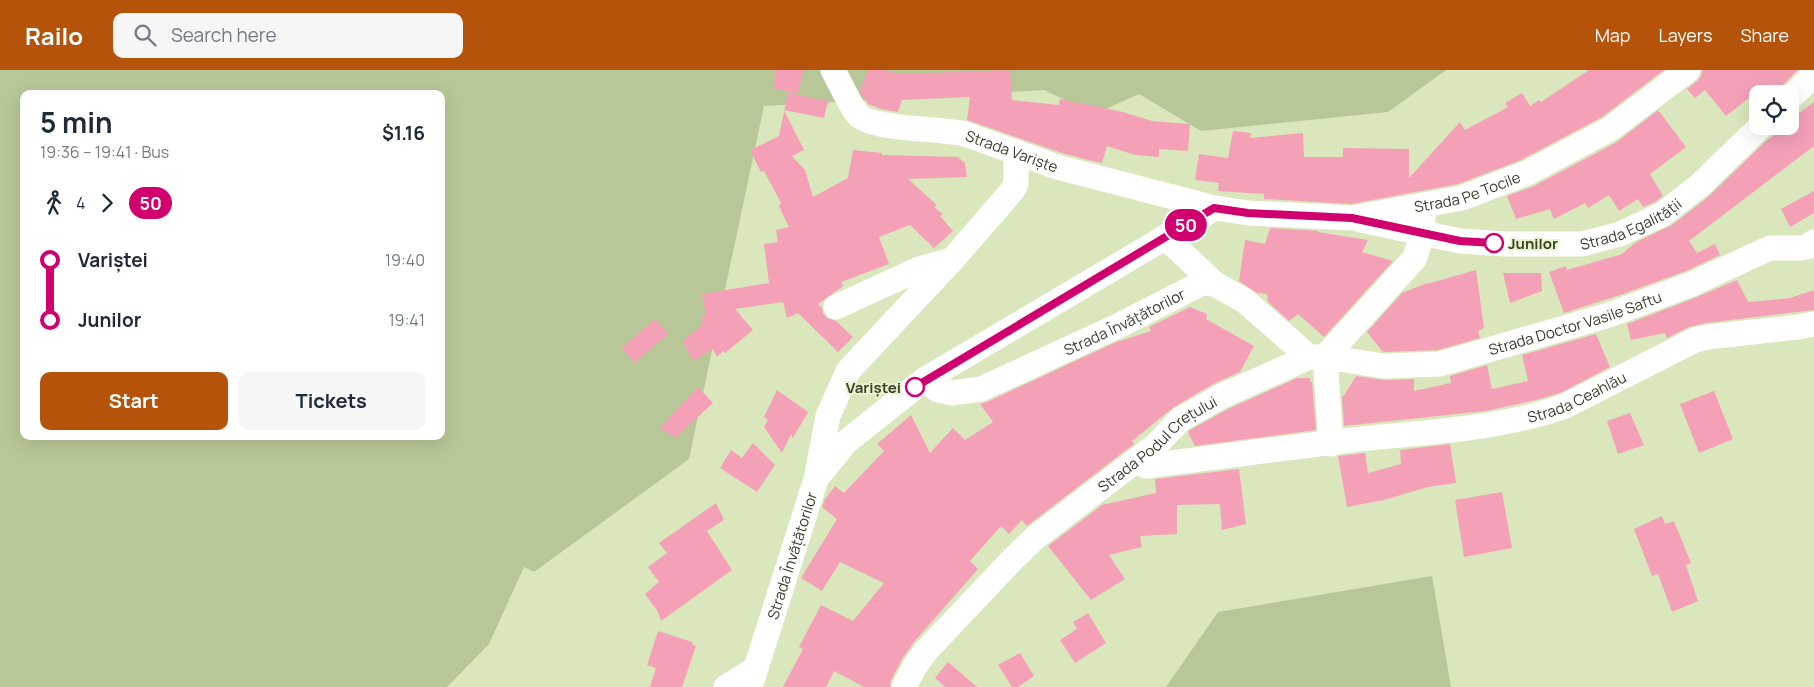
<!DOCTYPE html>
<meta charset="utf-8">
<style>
:root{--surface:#fff;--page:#f6f6f7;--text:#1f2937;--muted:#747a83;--accent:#b45309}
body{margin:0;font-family:Manrope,sans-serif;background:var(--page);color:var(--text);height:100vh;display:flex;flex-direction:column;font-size:19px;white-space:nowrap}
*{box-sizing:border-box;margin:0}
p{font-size:16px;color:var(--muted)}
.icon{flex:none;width:28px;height:28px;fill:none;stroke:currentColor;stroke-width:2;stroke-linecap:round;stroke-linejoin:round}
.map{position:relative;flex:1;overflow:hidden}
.sheet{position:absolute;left:20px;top:20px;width:425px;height:350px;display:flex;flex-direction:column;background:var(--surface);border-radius:10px;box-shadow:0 5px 20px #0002}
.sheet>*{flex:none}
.badge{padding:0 10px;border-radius:16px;font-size:18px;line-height:32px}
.controls{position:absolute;left:1749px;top:15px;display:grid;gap:10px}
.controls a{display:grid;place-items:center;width:50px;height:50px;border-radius:10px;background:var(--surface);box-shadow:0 5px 20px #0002;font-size:25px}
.map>.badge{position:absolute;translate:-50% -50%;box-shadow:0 0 0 2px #fff}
.legs{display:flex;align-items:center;gap:8px;height:55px;padding:0 20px;font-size:16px}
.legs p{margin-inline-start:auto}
.summary{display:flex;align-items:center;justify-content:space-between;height:85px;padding:0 20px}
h1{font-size:28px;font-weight:700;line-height:38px}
.cta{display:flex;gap:10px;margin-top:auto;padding:10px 20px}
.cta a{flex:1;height:58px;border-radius:10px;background:var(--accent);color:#fff;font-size:20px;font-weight:700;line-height:58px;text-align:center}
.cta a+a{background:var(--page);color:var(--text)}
ul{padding:0 20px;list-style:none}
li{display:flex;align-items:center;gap:18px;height:60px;font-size:19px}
li i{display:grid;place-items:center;width:8px;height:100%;margin:0 6px;background:currentColor}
li i::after{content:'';width:12px;height:12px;margin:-6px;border:4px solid;border-radius:50%;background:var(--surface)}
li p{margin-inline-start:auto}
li:first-child i{background:linear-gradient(#0000 50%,currentColor 0)}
li:last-child i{background:linear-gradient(currentColor 50%,#0000 0)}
header{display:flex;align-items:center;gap:30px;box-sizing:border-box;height:70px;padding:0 25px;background:var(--accent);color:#fff}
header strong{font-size:24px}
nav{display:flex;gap:28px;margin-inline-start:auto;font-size:18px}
.search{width:350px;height:45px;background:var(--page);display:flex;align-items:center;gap:12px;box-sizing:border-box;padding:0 18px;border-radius:10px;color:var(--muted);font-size:19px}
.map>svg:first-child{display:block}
</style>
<header>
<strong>Railo</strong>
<div class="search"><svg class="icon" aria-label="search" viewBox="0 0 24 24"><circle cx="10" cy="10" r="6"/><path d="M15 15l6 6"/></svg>Search here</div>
<nav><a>Map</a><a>Layers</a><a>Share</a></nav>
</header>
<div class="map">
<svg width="1814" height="617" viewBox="0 0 1814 617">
<rect width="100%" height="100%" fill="#dae7bd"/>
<g fill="#b8c797" fill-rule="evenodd">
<path d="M0,0H1446L1388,42L1201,61L1139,24L1095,44L1044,20L764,36L689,389L534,502L524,497L489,574L447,617H0ZM24,24H441V366H24Z"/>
<polygon points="1432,506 1451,617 1166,617 1218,542"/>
</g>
<g fill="#f4a1b8">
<polygon points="776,0 803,0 798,24 773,18"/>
<polygon points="868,0 882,0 901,4 1010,0 1012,30 1059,35 1060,29 1123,42 1152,51 1190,54 1188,81 1159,79 1159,87 1135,85 1107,76 1102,93 1088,90 1059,82 967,50 970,27 902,30 898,42 881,39 868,34 860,21"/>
<polygon points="1589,0 1664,0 1602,47 1521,90 1458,114 1351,134 1264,129 1264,124 1218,121 1219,113 1195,110 1199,84 1228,88 1233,61 1251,63 1250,68 1303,63 1304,87 1343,87 1343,78 1409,79 1409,108 1460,52 1465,60 1508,37 1505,33 1522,23 1530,36 1539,30 1541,32"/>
<polygon points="1702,0 1798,0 1773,24 1754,24 1726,46 1705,20 1695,28 1687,19 1697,11 1701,6"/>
<polygon points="788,23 828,31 824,48 784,40 804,80 792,86 805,100 813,127 848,108 853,80 882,83 882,85 958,87 965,93 967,107 908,109 937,135 934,137 943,144 940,146 953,161 934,178 910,155 879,167 889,194 841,212 843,216 818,234 822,238 823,243 827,248 836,251 853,267 838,282 798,243 787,248 783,232 735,239 753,260 725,283 723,281 717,287 713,279 693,291 683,271 703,254 701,247 706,246 702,224 769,213 764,174 778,172 776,160 789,157 779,136 781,133 764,101 761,102 750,80 779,66"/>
<polygon points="1814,32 1814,76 1689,171 1697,183 1715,174 1720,185 1686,201 1620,225 1564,243 1549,202 1566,196 1567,200 1622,184 1636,172 1672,155 1708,127 1765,72 1787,56 1790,56 1790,54 1793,52 1791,49"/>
<polygon points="1658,40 1686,77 1650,104 1663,126 1655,132 1643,137 1638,129 1619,141 1609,125 1588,138 1585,133 1554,149 1550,139 1516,149 1507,126 1534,116 1617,72"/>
<polygon points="1814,121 1814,143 1790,157 1781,139"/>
<polygon points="1270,158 1319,161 1317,162 1368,170 1362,182 1393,191 1324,267 1298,244 1289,251 1268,232 1267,224 1257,223 1239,211 1245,170 1265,174"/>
<polygon points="1476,200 1484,258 1478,261 1480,268 1438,280 1385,282 1382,281 1367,262 1402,223 1427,213 1427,214"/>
<polygon points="1503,203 1541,203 1542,221 1510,233"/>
<polygon points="1737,210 1748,232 1790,228 1814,220 1814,240 1706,253 1689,257 1667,268 1665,263 1631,270 1627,254 1697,227"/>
<polygon points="1190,237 1207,244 1206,249 1254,276 1240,302 1215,313 1174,337 1132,371 1134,374 1027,456 1022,450 1009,464 1001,456 970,491 978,499 914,572 902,589 891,610 890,617 864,617 834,601 826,617 783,617 803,579 799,577 821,535 853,551 884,513 840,492 822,521 801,508 837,449 822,437 825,429 835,416 844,423 884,381 877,374 911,345 930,383 953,358 965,370 993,352 980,334 987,332 1114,273 1151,261 1149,257"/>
<polygon points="655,249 668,264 634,293 622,278"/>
<polygon points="1596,264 1610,297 1560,323 1536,330 1485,341 1344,356 1342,326 1343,327 1356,306 1384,310 1414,309 1414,321 1451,313 1450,306 1487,295 1492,319 1528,311 1522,285"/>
<polygon points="1297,308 1310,308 1310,312 1312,312 1316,360 1195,376 1188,362 1190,360 1228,339"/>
<polygon points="698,317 713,333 675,368 660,358"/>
<polygon points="777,320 808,342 793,368 791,364 782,383 764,357 768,350 764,347"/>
<polygon points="1714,321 1733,369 1699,383 1680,334"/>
<polygon points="1630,343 1644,375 1618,384 1607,351"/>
<polygon points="753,373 775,395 757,422 720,398 731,380 742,388"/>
<polygon points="1450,374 1456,413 1428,417 1384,430 1347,437 1338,386 1365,383 1368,403 1401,394 1400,380"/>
<polygon points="1239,399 1246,454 1222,460 1220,434 1177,435 1177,464 1140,466 1142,477 1109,485 1125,509 1091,530 1048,476 1102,435 1156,423 1155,409"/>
<polygon points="1502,422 1512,478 1464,487 1455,430"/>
<polygon points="716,433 724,450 707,461 732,500 661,551 658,542 645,524 659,512 648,497 667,483 659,473"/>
<polygon points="1662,446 1665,454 1674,451 1691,493 1686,495 1698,531 1672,542 1658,504 1652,506 1634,459"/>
<polygon points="1088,543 1106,573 1075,593 1060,570 1077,559 1073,552"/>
<polygon points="658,561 692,572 692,574 696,576 682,617 650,617 656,598 647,595"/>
<polygon points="1020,583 1034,606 1018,617 1012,617 998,595"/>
<polygon points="948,592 977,617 945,617 935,608"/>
</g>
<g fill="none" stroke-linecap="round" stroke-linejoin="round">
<g stroke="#fff" stroke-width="25">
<path id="s1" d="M833,0C839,11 851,37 858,45C873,60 941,58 965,64L1057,97L1215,138L1248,143L1352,148L1462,128L1527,103L1610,59L1688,0"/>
<polyline points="1790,28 1814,5"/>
<path id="s2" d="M1361,150L1460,171L1505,174H1582L1620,164L1663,144L1699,116L1761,56"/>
<polyline points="1165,167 1215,214"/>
<polyline points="836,237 919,199 952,190"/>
<path id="s3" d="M924,310L938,320L952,323L981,319L1120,255L1202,213L1215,214L1245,231L1309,287"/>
<path id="s4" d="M1331,374L1325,287L1384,296L1440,294L1609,245L1692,214L1770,178H1801L1807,177L1814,172"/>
<path id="s5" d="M1146,396C1214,388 1283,378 1352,370C1421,362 1499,360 1565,336L1695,270L1708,267L1798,257L1814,254"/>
<polyline points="817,404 828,346 848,301 952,190 1012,121 1016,114 1016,82"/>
<polyline points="726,617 755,599"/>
<path id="s6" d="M750,617L816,409L846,372L924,310L1215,138"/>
<path id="s7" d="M904,617L915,596L926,581L1012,490L1036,467L1155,376L1181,349L1222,326L1309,287H1325L1414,189C1422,171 1423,154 1424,135"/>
</g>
</g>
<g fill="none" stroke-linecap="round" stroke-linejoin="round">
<defs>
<polyline id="line-1" points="915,317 1214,138 1248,143 1352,148 1460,171 1494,173"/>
</defs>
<use href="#line-1" stroke="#fff" stroke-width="11"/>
<use href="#line-1" stroke="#d0006e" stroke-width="8"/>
</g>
<g fill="#fff" stroke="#d0006e" stroke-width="2.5">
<circle cx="1494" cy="173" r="9"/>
<circle cx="915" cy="317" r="9"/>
</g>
<g text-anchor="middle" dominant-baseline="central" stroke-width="4" stroke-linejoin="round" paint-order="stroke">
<g font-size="15" fill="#383d2c" stroke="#e7f5ca">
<text stroke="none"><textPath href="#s1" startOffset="211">Strada Variște</textPath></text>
<text stroke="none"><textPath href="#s1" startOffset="678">Strada Pe Tocile</textPath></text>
<text stroke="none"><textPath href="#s2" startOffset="276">Strada Egalității</textPath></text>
<text stroke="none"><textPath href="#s3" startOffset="219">Strada Învățătorilor</textPath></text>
<text stroke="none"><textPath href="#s4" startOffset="344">Strada Doctor Vasile Saftu</textPath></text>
<text stroke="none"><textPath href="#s5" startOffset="438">Strada Ceahlău</textPath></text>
<text stroke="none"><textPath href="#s7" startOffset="354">Strada Podul Crețului</textPath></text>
<text stroke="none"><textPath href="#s6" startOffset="138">Strada Învățătorilor</textPath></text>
</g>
<g font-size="15" font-weight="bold" fill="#383d2c" stroke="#e7f5ca" text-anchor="start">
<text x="1508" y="173">Junilor</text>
<text x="901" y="317" text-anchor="end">Variștei</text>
</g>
</g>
</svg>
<div class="controls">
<a><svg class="icon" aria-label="locate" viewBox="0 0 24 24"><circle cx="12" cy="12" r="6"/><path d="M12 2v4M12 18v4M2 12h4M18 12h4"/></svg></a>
</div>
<b class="badge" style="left:1186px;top:155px;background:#d0006e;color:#fff">50</b>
<section class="sheet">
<div class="summary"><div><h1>5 min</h1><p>19:36 – 19:41 · Bus</p></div><b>$1.16</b></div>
<div class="legs"><svg class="icon" aria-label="walk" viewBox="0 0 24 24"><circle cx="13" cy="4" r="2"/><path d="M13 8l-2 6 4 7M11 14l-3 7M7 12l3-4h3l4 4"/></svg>4<svg class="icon" aria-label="forward" viewBox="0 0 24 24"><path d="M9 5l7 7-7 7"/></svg><b class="badge" style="background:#d0006e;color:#fff">50</b></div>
<ul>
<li><i style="color:#d0006e"></i><b>Variștei</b><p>19:40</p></li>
<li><i style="color:#d0006e"></i><b>Junilor</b><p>19:41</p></li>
</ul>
<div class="cta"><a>Start</a><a>Tickets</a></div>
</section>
</div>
